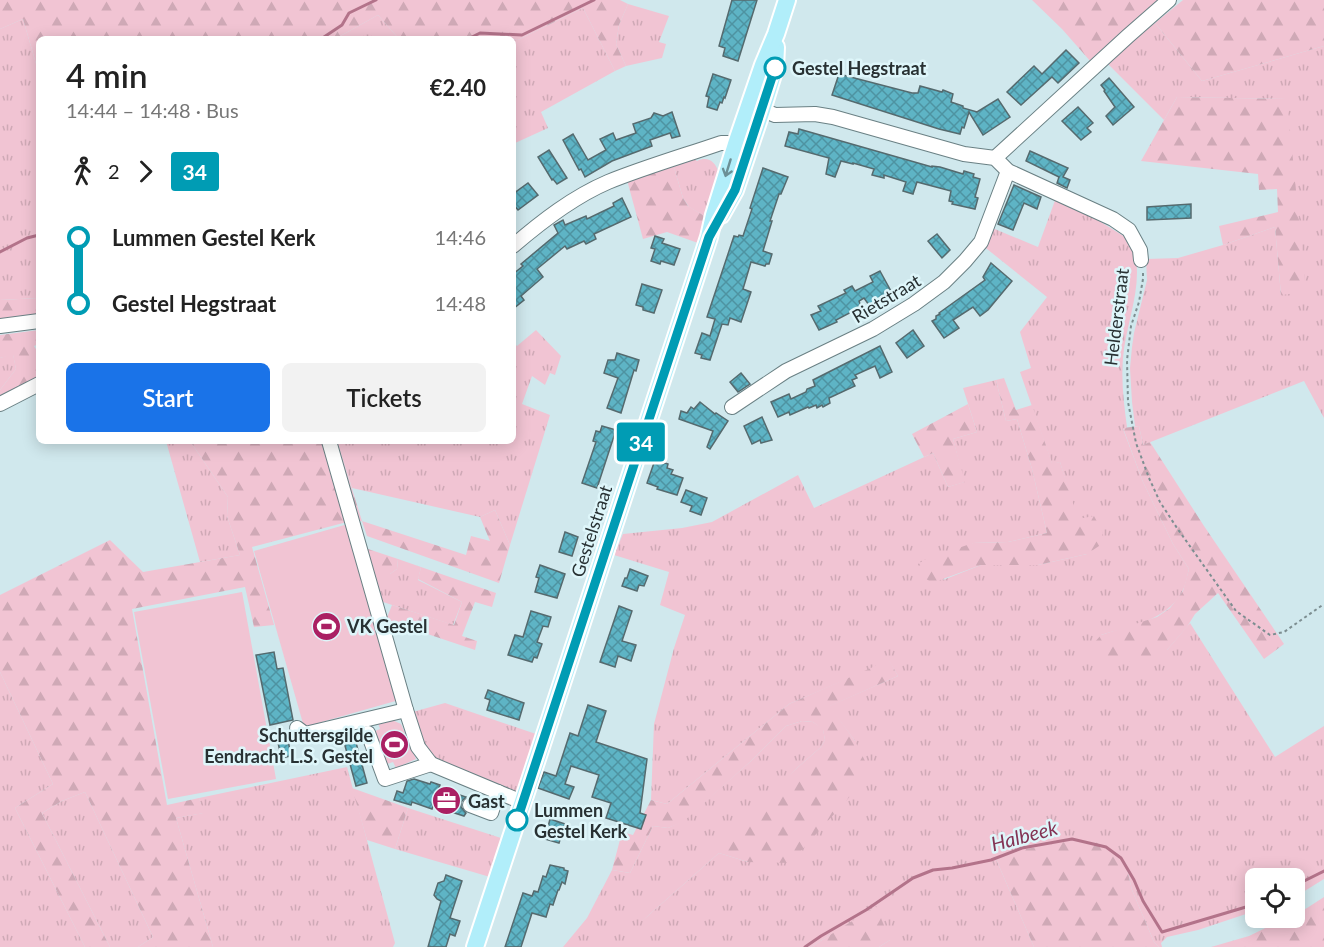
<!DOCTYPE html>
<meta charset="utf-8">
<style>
:root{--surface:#fff;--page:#f2f2f2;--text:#222;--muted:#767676;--accent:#1a73e8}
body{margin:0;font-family:Lato,sans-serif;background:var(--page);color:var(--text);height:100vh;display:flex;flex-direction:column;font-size:22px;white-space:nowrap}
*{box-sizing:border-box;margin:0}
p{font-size:20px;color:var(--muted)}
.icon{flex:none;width:33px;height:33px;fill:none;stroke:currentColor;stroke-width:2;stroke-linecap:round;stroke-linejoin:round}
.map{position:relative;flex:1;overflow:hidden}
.details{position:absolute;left:36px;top:36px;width:480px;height:408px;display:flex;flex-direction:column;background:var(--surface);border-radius:9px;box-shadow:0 3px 15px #0003}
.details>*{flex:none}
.badge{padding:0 12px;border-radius:4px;font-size:21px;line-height:39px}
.fabs{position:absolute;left:1245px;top:868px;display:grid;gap:12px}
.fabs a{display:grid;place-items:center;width:60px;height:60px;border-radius:9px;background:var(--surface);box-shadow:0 3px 15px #0003;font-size:30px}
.map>.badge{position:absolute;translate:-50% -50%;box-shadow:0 0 0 3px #fff}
.legs{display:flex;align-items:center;gap:9px;height:66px;padding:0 30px;font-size:20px}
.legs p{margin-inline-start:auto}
.summary{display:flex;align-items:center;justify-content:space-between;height:102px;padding:0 30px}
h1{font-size:33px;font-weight:600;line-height:45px}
.primary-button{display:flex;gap:12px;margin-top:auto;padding:12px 30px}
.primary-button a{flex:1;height:69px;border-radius:9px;background:var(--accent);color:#fff;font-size:24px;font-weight:600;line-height:69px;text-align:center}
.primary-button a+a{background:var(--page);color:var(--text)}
ul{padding:0 30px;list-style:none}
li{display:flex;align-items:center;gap:21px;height:66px;font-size:22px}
li i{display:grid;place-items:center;width:9px;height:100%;margin:0 8px;background:currentColor}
li i::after{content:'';width:15px;height:15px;margin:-8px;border:4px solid;border-radius:50%;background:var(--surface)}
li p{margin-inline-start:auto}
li:first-child i{background:linear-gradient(#0000 50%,currentColor 0)}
li:last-child i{background:linear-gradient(currentColor 50%,#0000 0)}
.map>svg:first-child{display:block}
</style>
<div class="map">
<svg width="1324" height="947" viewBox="0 0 1324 947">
<defs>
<pattern id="grass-tufts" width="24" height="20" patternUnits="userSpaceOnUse" patternTransform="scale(1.5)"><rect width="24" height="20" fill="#f1c4d3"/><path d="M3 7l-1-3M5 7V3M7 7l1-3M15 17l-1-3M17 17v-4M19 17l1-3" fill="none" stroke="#cfa9b6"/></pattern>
<pattern id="forest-firs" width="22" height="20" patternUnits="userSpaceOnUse" patternTransform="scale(1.5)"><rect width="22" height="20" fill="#f1c4d3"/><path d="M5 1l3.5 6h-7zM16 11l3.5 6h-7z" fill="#cfa9b6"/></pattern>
<pattern id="building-cross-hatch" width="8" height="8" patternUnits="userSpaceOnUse" patternTransform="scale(1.5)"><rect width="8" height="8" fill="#5eb4c5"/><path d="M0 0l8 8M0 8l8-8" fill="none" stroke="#4e93a1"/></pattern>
</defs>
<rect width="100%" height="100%" fill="#d0e8ed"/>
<g fill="url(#grass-tufts)">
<polygon points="628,4 669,16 659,42 666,44 662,58 626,66 616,44 619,25"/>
<polygon points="583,8 615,71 541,112 548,128 513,144 513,40 518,40"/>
<polygon points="378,15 399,39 335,39"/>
<polygon points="23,19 39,74 39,298 0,300 0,29"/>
<polygon points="1155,23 1202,81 1324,46 1324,418 1304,381 1143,445 1139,426 1135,426 1132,402 1130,368 1132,347 1134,333 1147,280 1146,259 1178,258 1223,245 1275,227 1281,295 1287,99 1177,97 1164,120 1105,61"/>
<path d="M693,158L697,161C708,156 715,161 719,173L706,217L689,207L683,198L673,164Z"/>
<path d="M1057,195L1130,240C1148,277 1126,319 1123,358C1121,381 1124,405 1127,427L1123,429L1143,482L1173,544L1189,569C1187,576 1186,585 1182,592C1166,621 1130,626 1101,635L1167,650L1190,623L1275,757L1324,726V879L1295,897L1294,879H1256L1255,911L1198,930L1167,937L1161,943L1162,947H1159L1154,942L1132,890L1126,865L996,859L1034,947H879L890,940L830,935L811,947H563L587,918L612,870L630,873L653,826L668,828L683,821L751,761L786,726L802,721L813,722L823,729L825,740L821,747L797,768L642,921L719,853L748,862L855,741L829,706L898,676L889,661L789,704L667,804L651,800L654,724L674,648L685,615L660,605L669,572L614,555L623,534L682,528L712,522L798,475L814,508L933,453L948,487L964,482L953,439L977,432L963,388L996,380L1006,421L1017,419L1032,469L1047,533L1008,542L973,543L943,580L981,565H1038L1087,554L1060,462L1052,464L1020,372L1031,368L1020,332L1047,297L982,245L990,227L1038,247Z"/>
<polygon points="536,330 561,356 555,375 550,373 545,385 532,376 522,404 550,415 510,545 495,510 480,517 352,488 337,441 513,441 513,342 517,346"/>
<polygon points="13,354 16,369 0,390 0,358"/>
<polygon points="166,441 190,441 228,497 227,516 240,555 200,562"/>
<polygon points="398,559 421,567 418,580 462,602 453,625 380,601 373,574 390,574 397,569"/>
<polygon points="0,672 53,784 15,808 85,947 0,947"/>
<polygon points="445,703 536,734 516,794 442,766 428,751 409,713"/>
<polygon points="347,767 395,943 393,947 213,947 176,818 203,813 199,798"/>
<polygon points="85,792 153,937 138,947 110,947 42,813 62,801"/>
<polygon points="408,808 501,838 490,877 395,849"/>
</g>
<g fill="url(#forest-firs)">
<polygon points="0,0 620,0 628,4 619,25 616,44 626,66 615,71 583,8 518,40 474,37 471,39 399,39 378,15 335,39 39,39 39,74 23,19 0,29"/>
<polygon points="1032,0 1165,0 1091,62 1062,29"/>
<polygon points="1183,0 1324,0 1324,46 1202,81 1155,23"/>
<polygon points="1177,97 1287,99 1306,292 1281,295 1275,227 1223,245 1219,226 1278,212 1277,189 1259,190 1258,174 1141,161"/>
<polygon points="673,164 683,198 688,206 706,217 698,243 667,232 643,239 627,180"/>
<polygon points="39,298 39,314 0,319 0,300"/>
<polygon points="39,330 39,344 34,346 39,354 39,377 0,397 0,390 16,369 13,355 0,358 0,335"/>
<path d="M1004,378L1016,410L1032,405L1052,463L1060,462L1078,519L1094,516L1103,533L1099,546L1087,554L1038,565H981L932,583C923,577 920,574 918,564L926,559L973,543L1008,542L1047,533L1032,469L1017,419L1006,421L996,380Z"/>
<polygon points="968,404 977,432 953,439 965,482 948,487 933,453 924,457 912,434"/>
<polygon points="1139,426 1143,445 1150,442 1204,526 1284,644 1264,659 1218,593 1195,614 1187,627 1167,650 1150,658 1112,664 1097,661 1092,653 1094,643 1101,635 1157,617 1170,608 1183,591 1189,569 1173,544 1143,482 1123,428"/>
<polygon points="190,441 337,441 362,521 466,555 471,536 490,541 480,517 495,510 510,545 499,583 367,536 362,521 347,522 252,547 274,625 254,627 245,587 132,609 167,805 199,798 204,813 176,818 213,947 138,947 153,937 85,792 62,801 42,813 110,947 85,947 15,808 53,784 0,672 0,595 110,540 143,572 240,555 227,516 228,497"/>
<polygon points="365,548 398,559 397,569 390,574 373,574"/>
<polygon points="421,567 496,593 492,607 475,602 462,636 477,641 475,650 386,620 392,605 454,625 462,602 418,579"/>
<polygon points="889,660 898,676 830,706 855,741 866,763 863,782 790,863 748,862 719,853 642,921 637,914 797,768 821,747 825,740 823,730 813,722 802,721 786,726 751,761 683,822 668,828 653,826 630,873 612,870 622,832 633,835 651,800 667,804 789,704"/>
<polygon points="352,788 408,808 395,849 367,840"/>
<polygon points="1077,840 1113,845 1126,865 1132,890 1154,942 1159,947 1034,947 996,859 1020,850"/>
<polygon points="1324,897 1324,947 1211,947 1249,936 1286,918 1294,918 1295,914 1307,908"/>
<polygon points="876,906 890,940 879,947 811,947"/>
</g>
<g fill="#f1c4d3">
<polygon points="348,524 399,700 304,727 254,551"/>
<polygon points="242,592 276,779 168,799 134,612"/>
<polygon points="388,720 392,720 401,724 416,759 396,768 393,762 387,764 373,732 380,729 378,723"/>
</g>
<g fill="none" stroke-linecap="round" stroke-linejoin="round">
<g stroke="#b3738a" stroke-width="3">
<polyline points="321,39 342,25 349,13 376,0"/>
<polyline points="468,39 480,33 522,35 594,0"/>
<polyline points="0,252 27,238 39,235"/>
<polyline points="1294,886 1324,871"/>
<polyline points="805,947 821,936 866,910 913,878 933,870 952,868 991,860 1022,848 1072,839 1106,847 1121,858 1134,880 1143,901 1162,932 1256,904"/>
</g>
</g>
<g fill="url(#building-cross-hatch)" stroke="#556a6e" stroke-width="1.5">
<polygon points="732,0 757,0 738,61 723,56 725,48 719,46"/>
<polygon points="1066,50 1079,63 1058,83 1052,77 1021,105 1007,92 1034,66 1042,74"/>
<polygon points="713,74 731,80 725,98 724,97 722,103 720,102 717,110 707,107 709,97 706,96"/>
<polygon points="839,74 912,93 918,93 920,86 942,92 943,90 953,94 951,102 963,106 963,108 977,112 998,99 1010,117 983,135 969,112 964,128 962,127 960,134 939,129 832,95"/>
<polygon points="1109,78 1134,107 1113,125 1106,116 1115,107 1104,91 1105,90 1101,85"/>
<polygon points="1078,107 1093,123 1087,128 1091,132 1081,140 1062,121"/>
<polygon points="672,112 680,136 672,138 670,133 650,140 652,146 612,161 585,177 581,169 579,170 563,140 573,134 588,160 606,150 600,139 613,133 616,140 636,133 633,124 651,118 654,113 663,116"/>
<polygon points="799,129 932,167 932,166 940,167 963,174 964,171 974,174 973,177 980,179 975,197 978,198 975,209 952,204 953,202 949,201 951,191 917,182 913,194 903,191 906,182 884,175 884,178 872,175 874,169 853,163 853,164 841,161 835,177 826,174 829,158 785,146 789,132 798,134"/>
<polygon points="549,150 567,178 557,184 553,179 552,180 538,157"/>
<polygon points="1030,151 1068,168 1063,177 1070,180 1067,188 1057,183 1059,177 1026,161"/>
<polygon points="763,168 788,177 781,194 779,194 770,221 772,221 763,251 772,254 769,264 766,264 765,266 751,262 743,289 751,292 741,322 730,318 728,325 722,324 710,360 701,358 702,355 695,353 702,333 710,336 715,319 707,317 734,236 738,237 739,235 743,236 752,209 750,208"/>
<polygon points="528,183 538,195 518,210 513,204 513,194"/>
<polygon points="1014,185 1041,197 1037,209 1024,203 1013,230 998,224"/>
<polygon points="622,198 631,217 594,234 596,239 586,244 584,241 567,249 565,246 537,269 543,277 521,296 524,300 513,309 513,274 523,266 521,264 558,233 554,225 563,220 565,225 586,216 587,219 614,206 613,203"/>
<polygon points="1191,204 1191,218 1147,220 1147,207"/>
<polygon points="937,234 950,250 942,258 928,241"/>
<polygon points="655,236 664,239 662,243 680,249 674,265 661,261 660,264 651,261 655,249 651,248"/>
<polygon points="991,263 1012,281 988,310 980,316 973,307 953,320 959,328 944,338 932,321 936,319 936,316 940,314 939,313 985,280 983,277"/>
<polygon points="880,271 892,293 869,305 864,298 859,301 861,307 836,320 837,322 819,330 811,315 821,311 818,306 846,293 844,290 852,286 855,291 873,282 870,276"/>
<polygon points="642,284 662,290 654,313 643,310 643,307 636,305"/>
<polygon points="913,330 924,346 907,358 896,343"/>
<polygon points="880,346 892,372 880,378 875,366 855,375 857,378 852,380 855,386 829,398 830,403 823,407 822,405 817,408 816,405 809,408 808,407 790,415 789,412 778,417 771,402 789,394 791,399 806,392 807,389 815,386 813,380"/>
<polygon points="617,353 639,360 636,371 634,370 621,413 607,408 618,378 604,373 608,360 615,360"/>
<polygon points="741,373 750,384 738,392 730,382"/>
<polygon points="700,402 715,414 716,413 728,421 710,449 707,447 713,431 679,419 681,411 687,413 691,407 694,409"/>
<polygon points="762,417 772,440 761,443 760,440 752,444 744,426"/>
<polygon points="602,426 616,430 597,488 582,483 596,442 593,441 596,431 600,432"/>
<polygon points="655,460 668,464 667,468 673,470 671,474 683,478 677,495 657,489 658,487 647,483"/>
<polygon points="686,490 707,498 701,515 690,511 692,506 681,502"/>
<polygon points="565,532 578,537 572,556 559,552"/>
<polygon points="540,565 565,574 557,598 535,592 539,578 536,577"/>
<polygon points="630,569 648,576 644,586 639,585 637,591 622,586 625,578 627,578"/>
<polygon points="619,606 632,611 622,641 636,645 631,661 618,656 615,667 600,662"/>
<polygon points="531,611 551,617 548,627 543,626 537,642 542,644 537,658 534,657 532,662 508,655 515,635 523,637"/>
<polygon points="274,652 277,669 283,668 293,720 270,725 256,655"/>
<polygon points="488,690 524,703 519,720 487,710 490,700 485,698"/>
<polygon points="588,705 606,711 596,742 647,759 640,813 646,815 641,829 606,818 611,803 592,797 599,775 571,766 565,784 574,787 569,799 538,788 544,772 556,776 570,733 578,736"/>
<polygon points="355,739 367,783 356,786 344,742"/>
<polygon points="288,740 291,756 281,758 278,742"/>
<polygon points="414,779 430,784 431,782 440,785 439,788 466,797 461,802 461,807 466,813 464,816 433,806 432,809 412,802 411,805 394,800 397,791 403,793 407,781"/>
<polygon points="550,819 565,824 559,843 545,839"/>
<polygon points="550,865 564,868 564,870 568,871 565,884 562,882 559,890 558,890 553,905 550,904 546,917 532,913 521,947 505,947 523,893 532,896 534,891 538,892 543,876 546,877"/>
<polygon points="446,875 462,881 450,918 460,921 455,936 450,934 446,947 428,947 441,901 437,899 434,895 438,883 444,881"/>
</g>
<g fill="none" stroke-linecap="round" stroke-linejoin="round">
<defs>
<g id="minor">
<polyline points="755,107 775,115 815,114 833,117 964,154 995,158 1008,171 1113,219 1129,230 1140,250 1141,260"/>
<polyline points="995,158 1128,36 1169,0"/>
<path d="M513,246C542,221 573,197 608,182C645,167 683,156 721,143H731L744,146"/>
<polyline points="0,326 39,321"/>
<polyline points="0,404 39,384"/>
<polyline points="732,407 786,371 873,329 914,304 944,282 965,261 981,242 1008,171"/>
<polyline points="329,441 406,710 418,747 431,764 522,802"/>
<polyline points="297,728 305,734 406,710"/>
<polyline points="368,733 385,779 431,764"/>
<polyline points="470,805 491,813 498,792"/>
</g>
<g id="major">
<polyline points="721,215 735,190 762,110 775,68 776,47"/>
<polyline points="475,947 709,237 714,215 736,144 763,65 776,34 787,0"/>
</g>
</defs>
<use href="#minor" stroke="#6a8084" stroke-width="16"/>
<use href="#major" stroke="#fff" stroke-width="20"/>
<polyline stroke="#7d8e91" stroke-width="2" stroke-dasharray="3 3" stroke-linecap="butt" points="1143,273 1143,279 1139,302 1131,326 1127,360 1128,402 1136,443 1149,478 1160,502 1177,528 1236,611 1270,635 1284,632 1324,604"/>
<use href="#minor" stroke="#fff" stroke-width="14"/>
<use href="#major" stroke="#b1eefa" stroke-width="16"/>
</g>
<defs><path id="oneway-shaft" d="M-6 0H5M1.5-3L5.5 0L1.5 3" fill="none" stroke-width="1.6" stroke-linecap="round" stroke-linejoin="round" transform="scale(1.5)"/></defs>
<use stroke="#6c9096" href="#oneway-shaft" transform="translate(728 168) rotate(107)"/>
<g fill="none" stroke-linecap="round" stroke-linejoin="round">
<defs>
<polyline id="line-1" points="517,820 709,237 735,190 775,68"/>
</defs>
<use href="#line-1" stroke="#fff" stroke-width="14"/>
<use href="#line-1" stroke="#009cb4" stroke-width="9"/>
</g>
<defs>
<symbol id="stadium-disc" viewBox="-11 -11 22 22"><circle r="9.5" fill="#aa2063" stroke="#def6fa"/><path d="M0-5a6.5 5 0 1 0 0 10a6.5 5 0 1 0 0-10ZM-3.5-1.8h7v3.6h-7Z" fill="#fff"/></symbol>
<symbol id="office-disc" viewBox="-11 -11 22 22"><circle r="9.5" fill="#aa2063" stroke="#def6fa"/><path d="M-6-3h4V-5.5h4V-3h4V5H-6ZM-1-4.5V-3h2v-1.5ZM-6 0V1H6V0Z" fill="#fff"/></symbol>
</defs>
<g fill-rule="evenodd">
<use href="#stadium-disc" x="310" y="610" width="33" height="33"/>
<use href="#stadium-disc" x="378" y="728" width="33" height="33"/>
<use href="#office-disc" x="430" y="784" width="33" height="33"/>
</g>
<g fill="#fff" stroke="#009cb4" stroke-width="3">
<circle cx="775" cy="68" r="10"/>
<circle cx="517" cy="820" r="10"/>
</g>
<g text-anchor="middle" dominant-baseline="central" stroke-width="5" stroke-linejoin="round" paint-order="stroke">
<g font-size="18" font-weight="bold" fill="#283133" stroke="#def6fa" text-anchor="start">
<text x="792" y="68">Gestel Hegstraat</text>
<text x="534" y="810">Lummen<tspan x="534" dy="21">Gestel Kerk</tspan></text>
</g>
<g font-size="18" fill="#283133" stroke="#def6fa">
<text transform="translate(886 298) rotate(-31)">Rietstraat</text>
<text transform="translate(1116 317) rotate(-83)">Helderstraat</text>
<text transform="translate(591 531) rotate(-72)">Gestelstraat</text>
</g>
<g font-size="18" font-weight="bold" fill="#283133" stroke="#def6fa" text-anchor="start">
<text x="347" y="626">VK Gestel</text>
<text x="373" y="735" text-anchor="end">Schuttersgilde<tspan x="373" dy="21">Eendracht L.S. Gestel</tspan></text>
<text x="468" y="801">Gast</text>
</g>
<g font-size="20" font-style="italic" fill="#843354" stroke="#def6fa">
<text transform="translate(1024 835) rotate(-15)">Halbeek</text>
</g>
</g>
</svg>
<div class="fabs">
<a><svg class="icon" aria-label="locate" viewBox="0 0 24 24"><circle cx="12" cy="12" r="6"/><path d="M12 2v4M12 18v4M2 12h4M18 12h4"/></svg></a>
</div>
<b class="badge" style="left:641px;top:442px;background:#009cb4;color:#fff">34</b>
<section class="details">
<div class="summary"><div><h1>4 min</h1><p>14:44 – 14:48 · Bus</p></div><b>€2.40</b></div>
<div class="legs"><svg class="icon" aria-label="walk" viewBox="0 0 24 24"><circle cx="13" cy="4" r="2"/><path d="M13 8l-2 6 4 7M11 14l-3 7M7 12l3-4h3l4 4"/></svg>2<svg class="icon" aria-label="forward" viewBox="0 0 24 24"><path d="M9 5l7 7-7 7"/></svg><b class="badge" style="background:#009cb4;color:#fff">34</b></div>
<ul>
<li><i style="color:#009cb4"></i><b>Lummen Gestel Kerk</b><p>14:46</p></li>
<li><i style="color:#009cb4"></i><b>Gestel Hegstraat</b><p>14:48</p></li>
</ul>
<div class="primary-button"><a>Start</a><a>Tickets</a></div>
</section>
</div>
